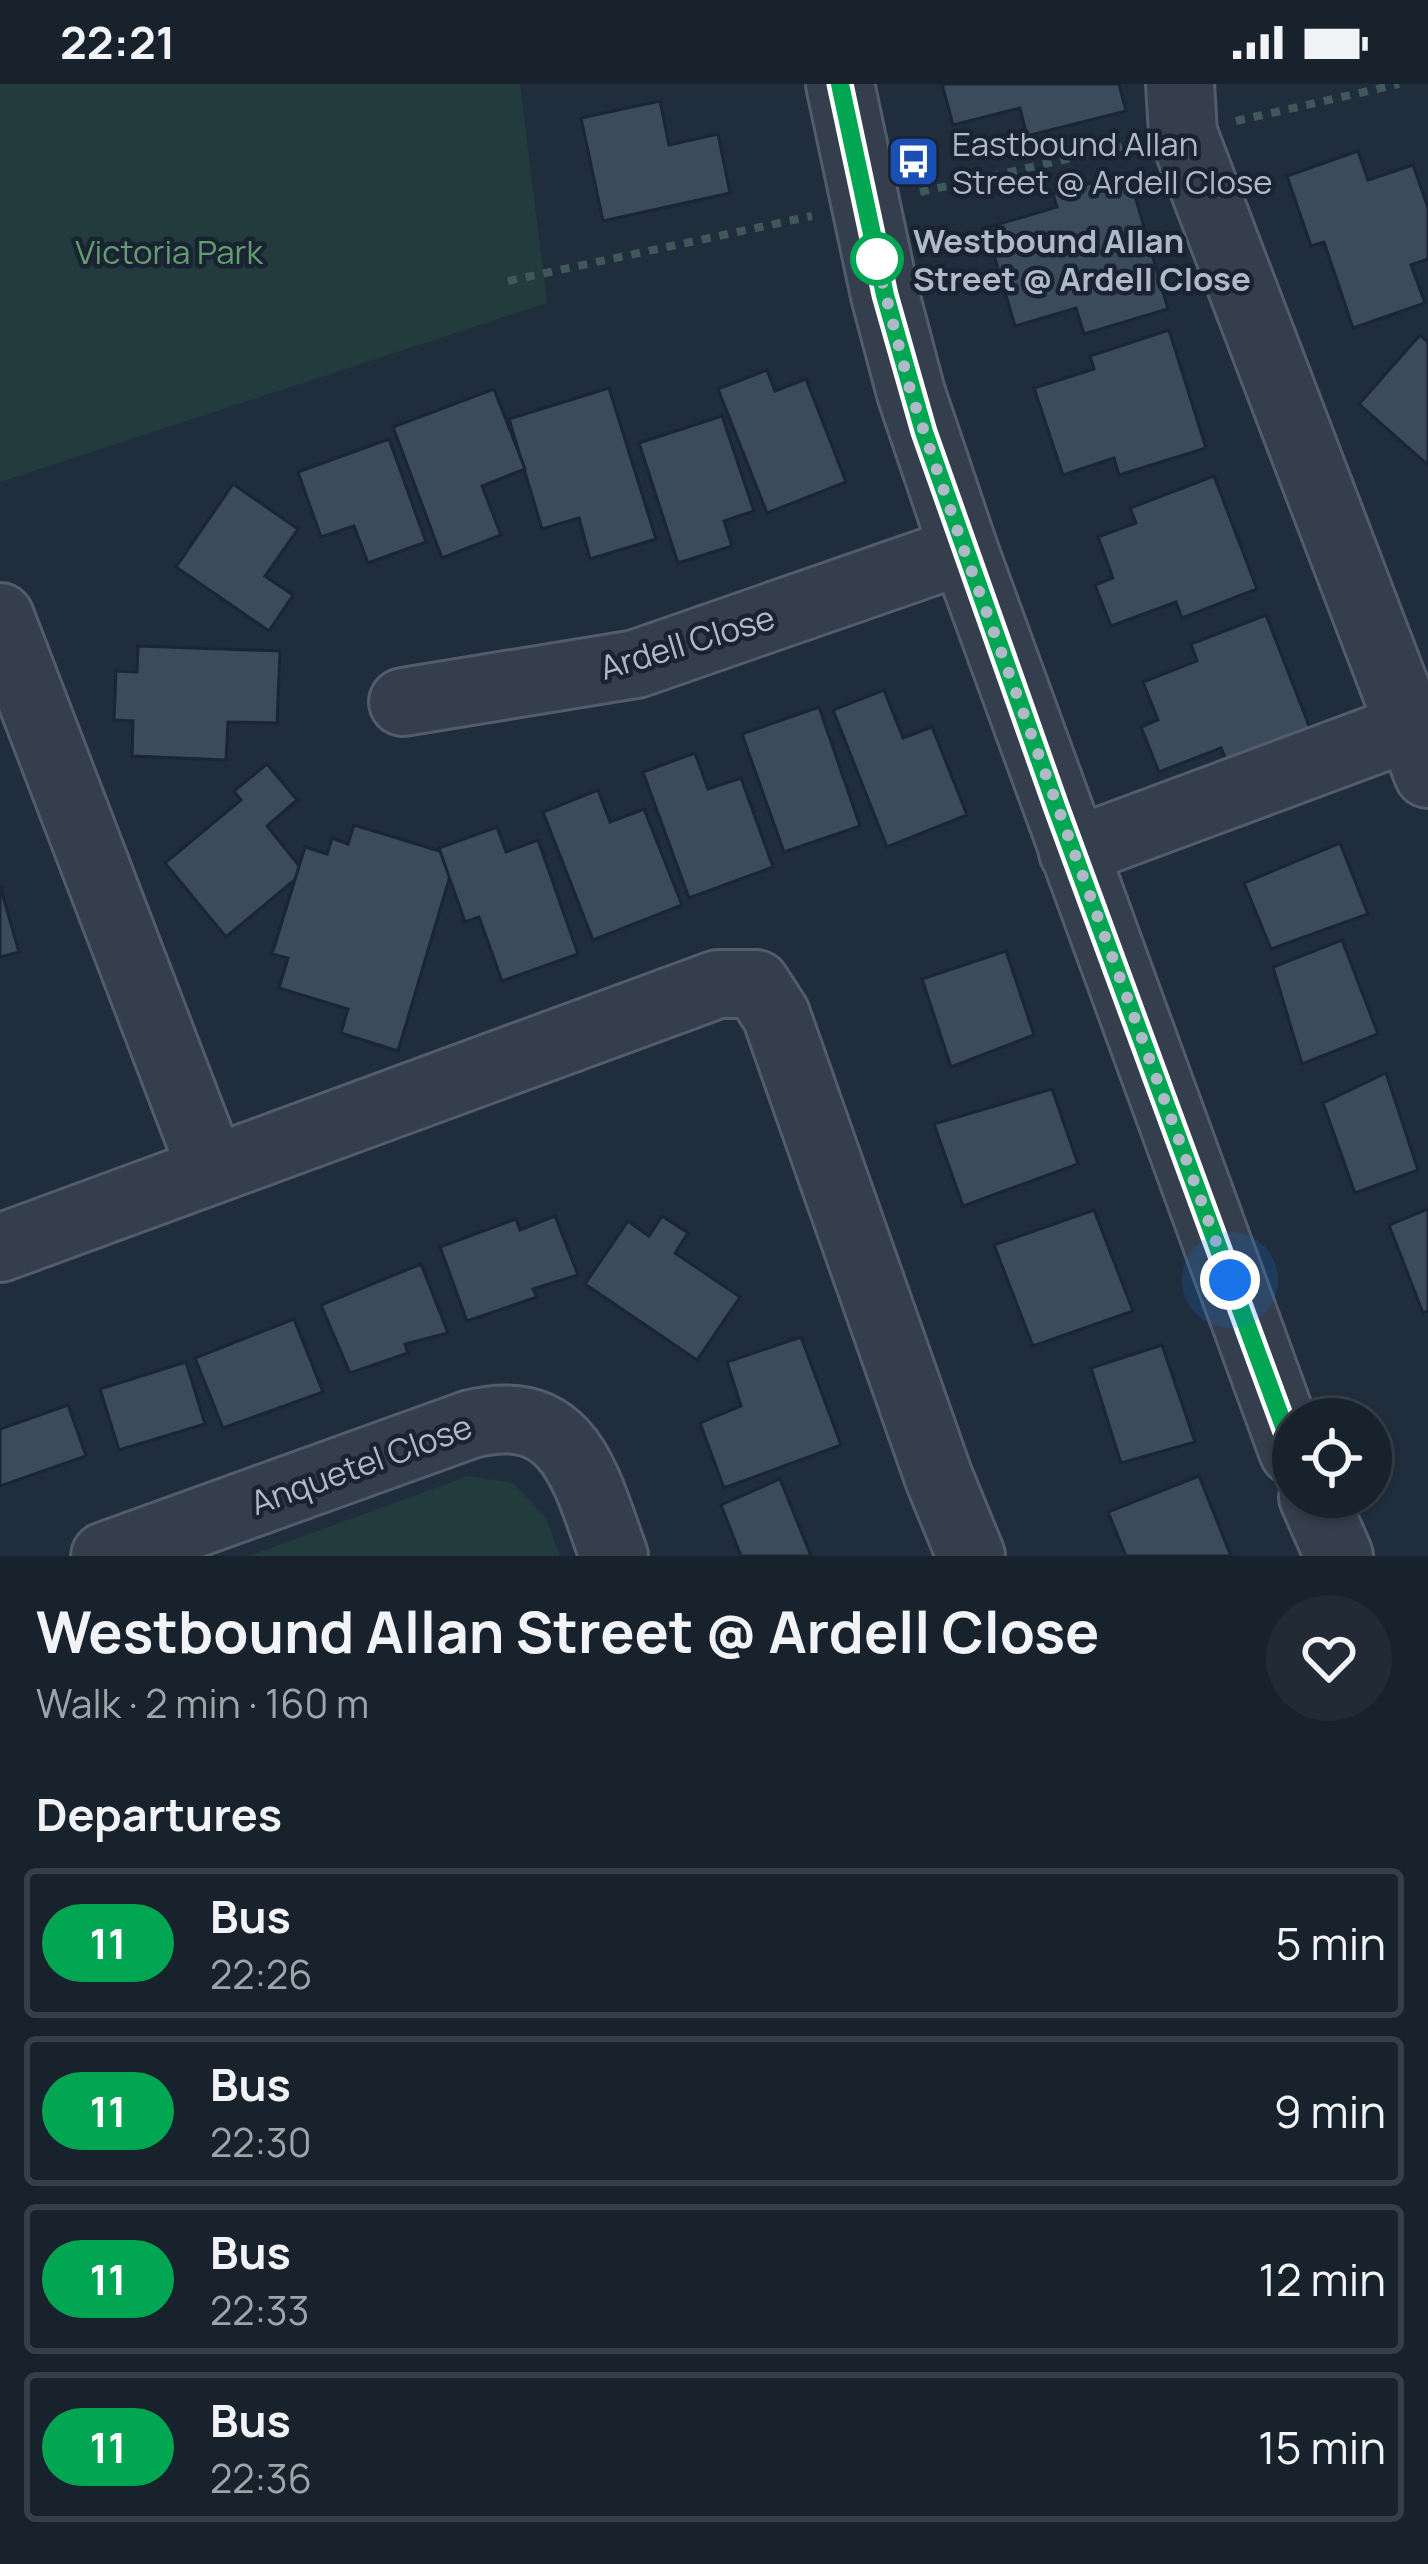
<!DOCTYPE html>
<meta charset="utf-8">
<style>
:root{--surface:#18222d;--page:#212a35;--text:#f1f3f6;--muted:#9fa4aa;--line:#363f49}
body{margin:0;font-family:Manrope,sans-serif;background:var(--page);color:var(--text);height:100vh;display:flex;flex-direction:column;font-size:45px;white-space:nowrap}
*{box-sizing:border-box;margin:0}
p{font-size:39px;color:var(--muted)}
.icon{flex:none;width:66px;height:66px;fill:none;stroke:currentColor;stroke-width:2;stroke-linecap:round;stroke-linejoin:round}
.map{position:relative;height:1472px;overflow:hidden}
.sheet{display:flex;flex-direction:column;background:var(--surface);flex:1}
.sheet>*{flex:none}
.badge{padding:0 24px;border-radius:39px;font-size:42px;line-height:78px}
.fabs{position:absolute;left:1272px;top:1314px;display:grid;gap:24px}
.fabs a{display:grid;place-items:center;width:120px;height:120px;border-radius:50%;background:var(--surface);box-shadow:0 3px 9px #0004,0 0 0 3px var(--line);font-size:60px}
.you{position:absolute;width:60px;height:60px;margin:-30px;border:9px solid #fff;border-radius:50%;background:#1a73e8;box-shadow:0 0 0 18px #1a73e833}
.map>.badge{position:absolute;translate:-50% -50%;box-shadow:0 0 0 6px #fff}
h2{padding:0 36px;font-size:45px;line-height:108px}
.round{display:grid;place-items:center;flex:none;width:126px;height:126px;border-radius:63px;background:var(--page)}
.summary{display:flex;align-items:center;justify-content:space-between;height:204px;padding:0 36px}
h1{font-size:57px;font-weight:700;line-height:90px}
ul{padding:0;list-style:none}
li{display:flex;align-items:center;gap:36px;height:150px;margin:0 24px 18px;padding:0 12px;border:6px solid var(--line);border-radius:12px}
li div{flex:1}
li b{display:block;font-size:45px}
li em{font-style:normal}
li .badge{min-width:132px;font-weight:700;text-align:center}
.status{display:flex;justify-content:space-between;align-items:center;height:84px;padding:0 60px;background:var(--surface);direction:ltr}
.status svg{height:33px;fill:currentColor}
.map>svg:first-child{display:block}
</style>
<div class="status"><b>22:21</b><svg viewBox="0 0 49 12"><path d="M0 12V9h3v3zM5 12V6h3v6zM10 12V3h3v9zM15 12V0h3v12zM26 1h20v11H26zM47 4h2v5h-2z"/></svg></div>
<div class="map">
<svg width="1428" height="1472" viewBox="0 0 1428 1472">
<rect width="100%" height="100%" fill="#202d3c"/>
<g fill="#223b3d">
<polygon points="0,0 520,0 547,219 0,398"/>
<polygon points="468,1392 513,1399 546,1434 560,1472 249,1472"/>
</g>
<g fill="#3b4b5c" stroke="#1b2533" stroke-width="3">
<polygon points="942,0 1119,0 1126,27 1027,52 1020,24 953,41"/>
<polygon points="660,17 669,61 718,50 730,109 603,137 581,34"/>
<polygon points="1358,67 1368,96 1413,81 1428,124 1428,175 1411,181 1425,219 1353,244 1324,158 1311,162 1287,92"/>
<polygon points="1128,88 1168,225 1084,250 1076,224 1015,242 986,144 1057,123 1053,110"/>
<polygon points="1169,246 1206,364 1119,391 1114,374 1063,391 1034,304 1094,285 1090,272"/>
<polygon points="1420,251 1428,258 1428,381 1359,320"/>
<polygon points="767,286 775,307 806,295 846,398 767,429 718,305"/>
<polygon points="609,304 656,455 590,475 579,434 542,445 509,335"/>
<polygon points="494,305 525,385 482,402 501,451 442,474 393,343"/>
<polygon points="722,332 754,427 724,437 732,462 678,479 639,359"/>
<polygon points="389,355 426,458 368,479 354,442 321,453 298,388"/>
<polygon points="1214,392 1257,505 1182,534 1176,518 1111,542 1095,501 1113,494 1098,453 1136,439 1130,424"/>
<polygon points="233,400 298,445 265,492 293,511 269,547 176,483"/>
<polygon points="1266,531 1313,652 1230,684 1221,664 1159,688 1141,643 1158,636 1143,598 1197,577 1191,560"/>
<polygon points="138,562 280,567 277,639 228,638 226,676 132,672 133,637 114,636 116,587 137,588"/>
<polygon points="884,606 903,654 932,643 967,731 887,763 833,626"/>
<polygon points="819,623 860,742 784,768 742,650"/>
<polygon points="695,669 708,705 741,694 773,783 689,814 643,688"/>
<polygon points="267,680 297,716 267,742 304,788 226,853 165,779 241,716 234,707"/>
<polygon points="598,706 610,738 644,725 682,821 593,856 543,728"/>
<polygon points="354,741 456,772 398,967 341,949 348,925 279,904 288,874 272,870 305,763 327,770 332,754 348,760"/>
<polygon points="497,743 506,768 538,756 578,870 502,897 479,833 465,838 439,764"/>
<polygon points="1340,759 1368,830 1271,865 1244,799"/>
<polygon points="0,802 19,868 0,873"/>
<polygon points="1342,856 1378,950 1302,980 1273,883"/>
<polygon points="1006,867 1034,951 951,983 922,895"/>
<polygon points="1386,989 1418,1086 1355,1109 1323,1019"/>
<polygon points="1052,1005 1078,1080 963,1122 934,1040"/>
<polygon points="1428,1125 1428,1227 1423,1229 1389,1141"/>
<polygon points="1094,1126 1133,1227 1033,1262 994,1161"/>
<polygon points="555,1132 578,1191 533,1205 537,1213 467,1237 440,1163 516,1135 520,1146"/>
<polygon points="662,1132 688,1149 675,1169 740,1213 697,1276 585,1200 628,1137 649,1152"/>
<polygon points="421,1180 448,1249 405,1260 408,1269 350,1289 321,1221"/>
<polygon points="294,1235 323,1308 223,1344 195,1274"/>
<polygon points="801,1253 841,1361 724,1404 700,1339 741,1322 727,1278"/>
<polygon points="1162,1261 1195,1358 1121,1379 1091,1284"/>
<polygon points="186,1278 205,1340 119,1366 100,1305"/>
<polygon points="68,1321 86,1372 0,1402 0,1345"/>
<polygon points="1199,1392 1231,1472 1126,1472 1108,1428"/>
<polygon points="780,1395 811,1472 741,1472 721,1421"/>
</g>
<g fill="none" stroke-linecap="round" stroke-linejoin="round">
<defs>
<g id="minor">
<polyline points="840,0 885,211 911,309 964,466 1293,1367"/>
<polyline points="1180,0 1183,49 1428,690"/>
<polyline points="0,533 212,1086"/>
<polyline points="403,618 636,580 964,466"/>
<polyline points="1073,768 1428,636"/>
<polyline points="0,1164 718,900 756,900 776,931 939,1394 971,1472"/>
<polyline points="1313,1413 1339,1472"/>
<path d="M105,1472L471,1340C572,1315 586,1397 614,1472"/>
</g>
</defs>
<use href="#minor" stroke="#525c6a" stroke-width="72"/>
<g stroke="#40585a" stroke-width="8" stroke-dasharray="9 9" stroke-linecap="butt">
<polyline points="1236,37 1399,0"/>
<polyline points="920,108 1134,60"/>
<polyline points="508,197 812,132"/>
</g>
<use href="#minor" stroke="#343e4c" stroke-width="66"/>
</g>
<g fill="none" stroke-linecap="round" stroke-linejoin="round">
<defs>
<polyline id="line" points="840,0 885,211 924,348 1057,725 1293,1367"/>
</defs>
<use href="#line" stroke="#fff" stroke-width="27"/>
<use href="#line" stroke="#00a651" stroke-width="18"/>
<polyline stroke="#afb9c8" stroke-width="12" stroke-dasharray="0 21.6" points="877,175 874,166 911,309 964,466 1230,1196"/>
</g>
<defs>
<symbol id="bus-square" viewBox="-11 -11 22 22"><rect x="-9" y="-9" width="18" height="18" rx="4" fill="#1a4fb4" stroke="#192331"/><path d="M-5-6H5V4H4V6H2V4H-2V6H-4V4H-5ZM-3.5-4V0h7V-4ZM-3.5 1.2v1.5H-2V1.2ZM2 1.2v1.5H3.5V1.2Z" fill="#fff"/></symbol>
</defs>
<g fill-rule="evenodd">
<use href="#bus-square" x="884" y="48" width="59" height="59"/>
</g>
<circle fill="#fff" stroke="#00a651" stroke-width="6" cx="877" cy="175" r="24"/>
<g text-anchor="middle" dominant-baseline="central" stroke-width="9" stroke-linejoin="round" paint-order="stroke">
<g font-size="33" fill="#afb9c8" stroke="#192331" text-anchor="start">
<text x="952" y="59">Eastbound Allan<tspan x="952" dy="38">Street @ Ardell Close</tspan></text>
</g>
<g font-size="33" font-weight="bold" fill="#afb9c8" stroke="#192331" text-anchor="start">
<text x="913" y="156">Westbound Allan<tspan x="913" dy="38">Street @ Ardell Close</tspan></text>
</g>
<g font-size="33" fill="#649b6f" stroke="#192331">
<text x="169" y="167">Victoria Park</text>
</g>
<g font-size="33" fill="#afb9c8" stroke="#192331">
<text transform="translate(687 558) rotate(-17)">Ardell Close</text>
<text transform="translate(361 1380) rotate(-20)">Anquetel Close</text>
</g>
</g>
</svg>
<div class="fabs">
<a><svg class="icon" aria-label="locate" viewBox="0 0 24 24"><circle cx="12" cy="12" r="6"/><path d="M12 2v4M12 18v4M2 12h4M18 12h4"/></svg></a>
</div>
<div class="you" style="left:1230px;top:1196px"></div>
</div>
<section class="sheet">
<div class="summary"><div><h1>Westbound Allan Street @ Ardell Close</h1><p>Walk · 2 min · 160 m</p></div><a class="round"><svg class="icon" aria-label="heart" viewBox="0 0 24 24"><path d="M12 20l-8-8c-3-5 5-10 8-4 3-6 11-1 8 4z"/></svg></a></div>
<h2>Departures</h2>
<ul>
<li><span class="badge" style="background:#00a651;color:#fff">11</span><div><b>Bus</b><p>22:26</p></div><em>5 min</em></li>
<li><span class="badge" style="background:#00a651;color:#fff">11</span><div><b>Bus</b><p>22:30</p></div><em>9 min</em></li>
<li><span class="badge" style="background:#00a651;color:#fff">11</span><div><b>Bus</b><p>22:33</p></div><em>12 min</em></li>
<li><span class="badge" style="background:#00a651;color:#fff">11</span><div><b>Bus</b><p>22:36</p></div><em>15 min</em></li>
</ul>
</section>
